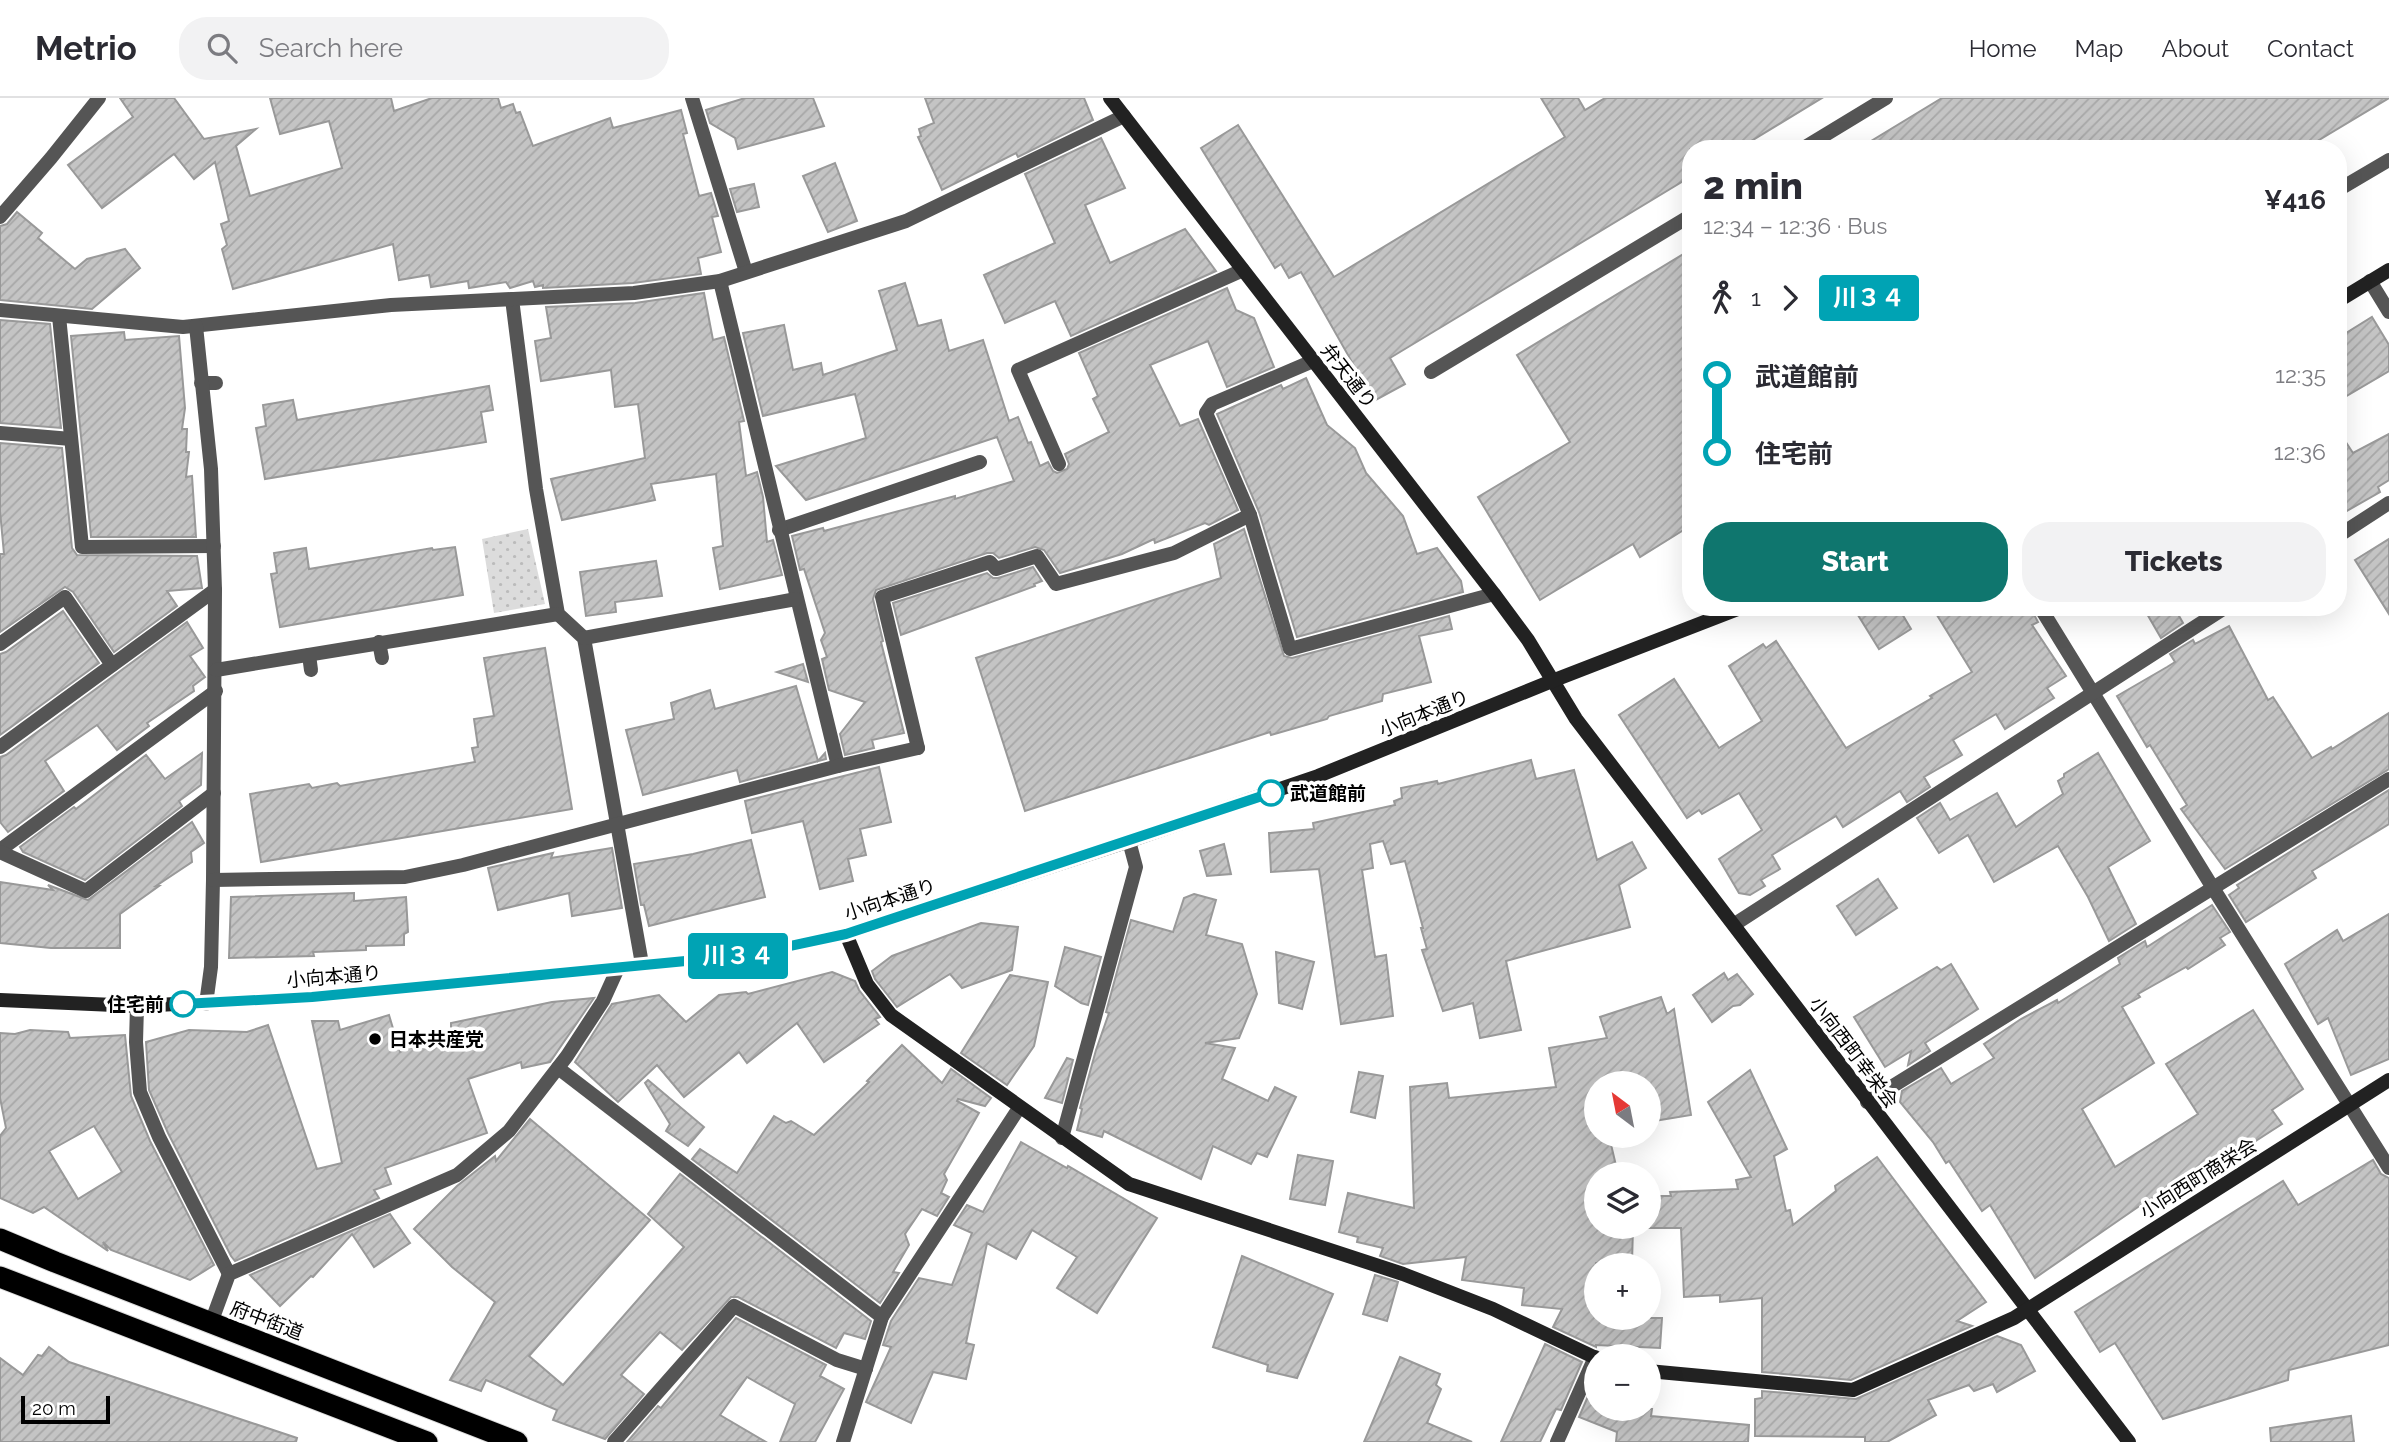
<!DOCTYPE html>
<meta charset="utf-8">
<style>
:root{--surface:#fff;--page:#f2f2f3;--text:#2b2b33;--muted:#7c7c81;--line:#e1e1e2;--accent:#0f766e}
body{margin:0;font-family:Raleway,"Noto Sans JP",sans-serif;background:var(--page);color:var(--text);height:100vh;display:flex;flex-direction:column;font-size:26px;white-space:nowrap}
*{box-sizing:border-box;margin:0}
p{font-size:23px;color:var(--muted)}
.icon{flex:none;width:38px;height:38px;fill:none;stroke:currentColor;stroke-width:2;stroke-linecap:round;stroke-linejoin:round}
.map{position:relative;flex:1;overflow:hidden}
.details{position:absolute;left:1682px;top:42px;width:665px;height:476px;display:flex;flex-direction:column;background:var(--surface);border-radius:28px;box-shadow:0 7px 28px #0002}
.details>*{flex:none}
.badge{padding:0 14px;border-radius:5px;font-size:24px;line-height:46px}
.needle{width:46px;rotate:328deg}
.fabs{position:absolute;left:1584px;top:973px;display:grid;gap:14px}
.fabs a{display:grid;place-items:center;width:77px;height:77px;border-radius:50%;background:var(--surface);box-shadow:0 7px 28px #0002;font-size:35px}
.scale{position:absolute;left:21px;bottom:18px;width:89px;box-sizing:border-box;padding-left:7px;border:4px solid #000;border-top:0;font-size:19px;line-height:24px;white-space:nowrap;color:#000;-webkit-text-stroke:5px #fff;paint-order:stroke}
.map>.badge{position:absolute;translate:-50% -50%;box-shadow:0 0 0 4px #fff}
.legs{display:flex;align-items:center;gap:10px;height:77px;padding:0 21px;font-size:23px}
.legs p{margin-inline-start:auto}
.overview{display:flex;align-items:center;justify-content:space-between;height:119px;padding:0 21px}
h1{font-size:38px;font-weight:800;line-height:52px}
.action{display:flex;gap:14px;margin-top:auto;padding:14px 21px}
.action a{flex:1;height:80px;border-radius:28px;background:var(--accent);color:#fff;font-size:28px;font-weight:800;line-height:80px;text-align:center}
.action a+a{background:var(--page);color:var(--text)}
ul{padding:0 21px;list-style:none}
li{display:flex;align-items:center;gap:24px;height:77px;font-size:26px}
li i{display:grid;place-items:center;width:10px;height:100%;margin:0 9px;background:currentColor}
li i::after{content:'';width:18px;height:18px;margin:-9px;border:5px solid;border-radius:50%;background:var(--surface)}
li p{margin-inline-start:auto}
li:first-child i{background:linear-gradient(#0000 50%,currentColor 0)}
li:last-child i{background:linear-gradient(currentColor 50%,#0000 0)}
header{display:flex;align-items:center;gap:42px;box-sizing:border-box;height:98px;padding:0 35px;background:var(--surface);border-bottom:2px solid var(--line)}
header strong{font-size:33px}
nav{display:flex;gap:38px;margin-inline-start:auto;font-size:24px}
.search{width:490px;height:63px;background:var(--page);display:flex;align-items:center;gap:18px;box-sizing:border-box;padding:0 24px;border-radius:28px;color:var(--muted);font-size:26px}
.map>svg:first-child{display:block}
</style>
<header>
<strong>Metrio</strong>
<div class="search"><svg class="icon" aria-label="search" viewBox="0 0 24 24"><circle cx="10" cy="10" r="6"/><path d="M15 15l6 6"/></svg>Search here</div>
<nav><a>Home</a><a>Map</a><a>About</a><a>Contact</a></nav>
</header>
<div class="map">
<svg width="2389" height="1344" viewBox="0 0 2389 1344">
<defs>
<pattern id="park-dots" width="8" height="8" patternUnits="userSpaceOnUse" patternTransform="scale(1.75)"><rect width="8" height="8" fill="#dcdcdc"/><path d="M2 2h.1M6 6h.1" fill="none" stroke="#bbb" stroke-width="1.8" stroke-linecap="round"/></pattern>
<pattern id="building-hatch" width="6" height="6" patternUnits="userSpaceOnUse" patternTransform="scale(1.75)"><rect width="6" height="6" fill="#c4c4c4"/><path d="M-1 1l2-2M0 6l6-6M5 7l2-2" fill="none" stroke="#a7a7a7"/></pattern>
</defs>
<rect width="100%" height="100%" fill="#fff"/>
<polygon fill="url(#park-dots)" points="528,431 545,506 494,515 482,441"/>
<g fill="url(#building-hatch)" stroke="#999" stroke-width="2" fill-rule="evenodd">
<polygon points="120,0 174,0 204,41 256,31 236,48 250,98 342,70 329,23 280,36 270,0 391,0 394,13 432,0 498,0 501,10 513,6 516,15 520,14 533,48 610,20 613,30 681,12 687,35 683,36 699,98 711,95 718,118 712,119 721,154 698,160 701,176 633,185 543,190 543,187 535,189 533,183 510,190 506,184 469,190 468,183 431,189 429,177 399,182 393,146 233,191 222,151 227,147 221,126 229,123 215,64 194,81 174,56 102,110 68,67 133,19"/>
<polygon points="745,0 813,0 824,28 738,51 735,40 710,25 706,12"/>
<polygon points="925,0 1084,0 1093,22 1018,59 1016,55 942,92 918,39 921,38 919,31 934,25"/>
<polygon points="1541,0 1578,0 1585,12 1605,0 1822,0 1738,51 1690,51 1690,79 1390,260 1405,286 1374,303 1301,174 1289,180 1281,166 1275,170 1201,50 1238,27 1334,179 1565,39"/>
<polygon points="1942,0 2389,0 2304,51 1858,51"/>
<polygon points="1101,40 1125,90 1085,107 1110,165 1185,131 1216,173 1071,238 1055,203 1005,225 984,177 1055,145 1025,76"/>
<polygon points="835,65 857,123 828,134 803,78"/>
<polygon points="754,86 759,109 737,114 730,91"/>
<polygon points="17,114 42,135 38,140 75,171 87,161 125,151 140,170 92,211 0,202 0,128 7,126"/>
<polygon points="1690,152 1690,428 1640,459 1633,446 1540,502 1478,399 1570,344 1517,257"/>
<polygon points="905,185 918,228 941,222 949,253 983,242 1009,323 1018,319 1028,345 1031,344 1040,368 1048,364 1053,373 1057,375 1067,371 1069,366 1065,356 1109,334 1093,301 1098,298 1079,255 1227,190 1236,212 1254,220 1274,269 1227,289 1208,243 1150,267 1180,328 1198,321 1238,412 1209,427 1205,425 1155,445 1154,441 1122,456 1060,475 1044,452 1035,449 999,460 993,455 987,455 876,492 873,501 883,543 881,544 904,635 872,642 874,650 845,657 840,636 865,604 829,592 822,561 827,559 821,542 825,535 804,471 800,472 792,438 823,430 824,433 955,398 955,401 1014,383 997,339 806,402 776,368 866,340 855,296 763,318 743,235 784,227 793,272 821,265 823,277 897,252 879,193"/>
<polygon points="704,195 713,242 724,239 744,323 739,324 746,378 757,374 763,399 767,444 773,442 782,477 720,491 713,450 723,448 716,376 651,386 655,402 562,422 551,381 645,360 638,306 615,309 611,272 541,283 535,243 551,240 546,209 635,205"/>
<polygon points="2372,219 2389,247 2389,273 2338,303 2338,240"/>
<polygon points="0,222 50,226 61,330 0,325"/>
<polygon points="124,234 125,242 179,238 185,310 182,331 187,331 186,354 189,354 186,379 192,378 196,439 91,439 71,238"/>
<polygon points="1306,280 1327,327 1355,350 1366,375 1403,418 1417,456 1437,450 1461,483 1463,494 1297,539 1259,414 1217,316 1281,287 1283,291"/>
<polygon points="489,288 493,312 481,314 486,344 265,381 256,330 266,328 263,307 293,302 297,322"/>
<polygon points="2338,332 2353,355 2389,336 2389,382 2378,389 2380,394 2338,418"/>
<polygon points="0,345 62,350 72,450 77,457 197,458 202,490 167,493 177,508 114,554 73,494 65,489 0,534 0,456 4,456 0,413"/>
<polygon points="1244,431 1284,558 1292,560 1449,518 1452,531 1419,538 1431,584 1383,596 1382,603 1329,618 1327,621 1271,637 1270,634 1025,713 976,560 1221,480 1214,446"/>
<polygon points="2389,441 2389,516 2355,462"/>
<polygon points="455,449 463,497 280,529 271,476 277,475 274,455 306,450 309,471 432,450 433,452"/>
<polygon points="656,463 662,498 615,504 616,514 586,518 580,474"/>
<polygon points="1033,469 1042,483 1034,486 1035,488 901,537 893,505 987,475 993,480 998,480"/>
<polygon points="1853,509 1898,509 1911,531 1879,551"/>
<polygon points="1932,509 2030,509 2038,524 2032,527 2066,578 2047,590 2054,600 2005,631 1996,616 1953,642 1962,657 1924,679 1930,689 1907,704 1900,693 1843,729 1836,718 1772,757 1780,771 1761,782 1765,788 1750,797 1739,795 1719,761 1762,732 1739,695 1702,716 1699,712 1687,720 1619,617 1674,581 1719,650 1762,623 1729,568 1763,546 1766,550 1776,543 1846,650 1932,600 1930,598 1972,574"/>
<polygon points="2143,509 2174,509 2183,525 2161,540"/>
<polygon points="63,513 99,565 0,637 0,556 6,554"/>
<polygon points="187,524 203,550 190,558 205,579 193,588 194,593 147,625 149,628 117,652 97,627 45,663 64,693 8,734 0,724 0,659 6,657"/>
<polygon points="2229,528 2268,602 2273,599 2312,660 2331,649 2332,651 2389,615 2389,671 2225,771 2181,711 2187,707 2150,647 2147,649 2117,598 2167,569 2175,564 2170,556 2193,542 2195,546"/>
<polygon points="545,550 572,711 261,764 250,696 309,686 312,690 337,685 340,688 475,664 472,650 478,649 474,621 494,618 484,560"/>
<polygon points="803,566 808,584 777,574"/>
<polygon points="796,588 818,663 825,655 826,661 740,684 737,672 643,697 626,632 674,621 671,605 710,592 715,611"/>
<polygon points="202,655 201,687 179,703 182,708 85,782 23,754 20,749 74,709 76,711 146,657 165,681"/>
<polygon points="2098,655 2150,743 2108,769 2136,826 2109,843 2088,799 2058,748 1994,784 1968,737 1939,755 1917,720 1940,705 1950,722 1997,695 2016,729 2063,696 2058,683 2064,679 2064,676"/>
<polygon points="1531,662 1536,681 1574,672 1597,762 1632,744 1646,770 1619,787 1630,829 1506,863 1521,932 1480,940 1473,905 1443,913 1422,852 1427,851 1421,830 1423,830 1405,763 1391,766 1383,743 1370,746 1373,770 1362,772 1375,859 1386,857 1393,918 1341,926 1319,771 1271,774 1269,735 1314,731 1313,725 1395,707 1394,703 1402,700 1401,690 1437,683 1438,686"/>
<polygon points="879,669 891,724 860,731 866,757 848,761 853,783 820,791 803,723 752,735 745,703"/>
<polygon points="2389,692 2389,726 2312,773 2316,780 2246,824 2229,797 2239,790 2237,787"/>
<polygon points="192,724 204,745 191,754 192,764 156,788 159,788 120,816 120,850 51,850 0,845 0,784 53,792 48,787 88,802"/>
<polygon points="751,742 765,799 649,828 644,807 641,807 634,766 693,756"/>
<polygon points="1224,746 1231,776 1207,778 1200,753"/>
<polygon points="612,750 622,810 572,818 569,795 498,812 488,770 553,755 551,760"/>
<polygon points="1878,781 1897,810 1856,837 1837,808"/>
<polygon points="354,795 354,803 406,799 408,834 404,836 404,847 366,848 366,852 313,854 314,858 229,860 231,799"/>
<polygon points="1194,796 1216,802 1206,837 1242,846 1257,896 1239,940 1205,945 1235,950 1222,981 1268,1003 1275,989 1296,999 1267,1059 1257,1055 1251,1066 1213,1048 1201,1081 1104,1033 1102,1039 1077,1032 1082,1011 1080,1010 1096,952 1109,915 1106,914 1131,822 1173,834 1184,800"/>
<polygon points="2212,807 2230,834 2220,840 2225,847 2188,871 2186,869 2138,896 2140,899 2122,909 2154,965 2082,1011 2115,1069 2198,1016 2166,966 2253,912 2303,991 2272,1012 2282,1026 2240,1053 2237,1048 2222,1056 2138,1109 2035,1180 1990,1107 1982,1113 1949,1063 1946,1065 1933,1044 1900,1004 1902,993 1941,970 1951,986 1994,960 1984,946 2021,921 2057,902 2058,905 2120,866 2118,860 2145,843 2147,849"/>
<polygon points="2389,816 2389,961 2351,977 2328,920 2318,926 2285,866 2337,832 2343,843"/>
<polygon points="981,825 1018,829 1012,872 962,890 950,876 897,909 875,881 872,873 892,858"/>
<polygon points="1065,849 1101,859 1088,907 1081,905 1055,888"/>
<polygon points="1276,854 1314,864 1302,911 1279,905"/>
<polygon points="1951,866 1978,911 1925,945 1930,953 1908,967 1911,953 1885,969 1854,919 1937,869 1941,872"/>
<polygon points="832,874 855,883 859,892 880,919 875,921 879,926 824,964 797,925 747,965 739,954 684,999 657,967 618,1004 575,964 612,906 659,897 686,924 719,897 746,894 748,896"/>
<polygon points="1724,875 1728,882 1737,876 1753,896 1740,907 1733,908 1712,924 1693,897"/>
<polygon points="1010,877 1048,884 1034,948 1007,987 961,955"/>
<polygon points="1661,899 1667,916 1674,911 1691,1017 1648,1024 1648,985 1596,985 1596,1038 1609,1038 1618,1076 1596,1076 1596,1129 1633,1129 1632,1165 1596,1165 1596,1220 1662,1220 1660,1250 1596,1247 1596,1249 1553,1229 1562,1211 1522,1207 1524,1190 1462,1182 1466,1159 1403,1166 1380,1158 1383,1150 1357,1144 1358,1139 1339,1134 1348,1095 1414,1110 1410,989 1447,985 1449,1000 1556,989 1549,950 1607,940 1600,919"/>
<polygon points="594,900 550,964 522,970 521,964 468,981 487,1035 385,1070 391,1086 374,1092 379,1100 235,1163 231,1158 168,1035 149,992 146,944 189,932 247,934 268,927 317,1071 342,1065 312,923 338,923 340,932 389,917 400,954 451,933 451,925 552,904"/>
<path d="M30,932L68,934L70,940L125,937L131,998L150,1043L214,1167L190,1182L111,1152L103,1144L108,1153L44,1109L33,1115L0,1100V1038L6,1030L0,1000V935L15,936ZM94,1028L122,1074L78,1101L49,1053Z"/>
<polygon points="902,947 942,985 951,971 991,1000 985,1008 958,1001 957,1003 979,1015 944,1076 947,1082 941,1095 949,1099 937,1118 922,1111 905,1136 909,1147 893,1174 899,1175 880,1205 692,1061 700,1051 737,1075 774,1018 786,1025 791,1023 814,1037 869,984 867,983"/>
<polygon points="1067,960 1073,962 1062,1005 1045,1000"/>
<polygon points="1750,972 1787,1051 1774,1058 1786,1113 1790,1112 1793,1127 1836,1093 1835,1088 1877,1059 1986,1204 1957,1223 1972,1228 1851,1282 1762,1274 1762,1200 1720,1204 1720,1197 1684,1199 1681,1130 1648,1130 1648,1098 1671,1098 1670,1094 1738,1091 1736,1082 1751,1079 1708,1004"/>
<polygon points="1359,974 1383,978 1375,1020 1351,1014"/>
<polygon points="648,982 704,1029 688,1048 666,1033 670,1026 645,985"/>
<polygon points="530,1021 650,1122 529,1258 563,1287 684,1149 648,1116 680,1076 871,1223 865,1241 844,1235 836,1250 738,1199 731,1199 682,1252 660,1234 621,1277 644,1296 605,1341 553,1322 557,1312 486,1282 481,1293 450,1282 495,1204 452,1169 414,1131 457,1088 495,1058 496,1063"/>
<polygon points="1021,1044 1067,1070 1068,1068 1157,1120 1097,1215 1057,1190 1077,1159 1032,1132 1016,1161 987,1145 966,1245 974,1247 966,1281 933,1274 911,1325 866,1304 891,1249 883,1247 891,1223 919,1180 952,1187 972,1135 954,1127 967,1107 983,1114"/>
<polygon points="1298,1057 1333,1063 1325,1107 1290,1101"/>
<polygon points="2373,1062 2381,1076 2389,1080 2389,1247 2289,1272 2288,1282 2163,1321 2115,1245 2100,1254 2075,1214 2283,1083 2298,1107"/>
<polygon points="390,1116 410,1145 374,1169 352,1136 313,1179 311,1178 280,1208 250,1177"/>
<polygon points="1242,1158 1333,1196 1297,1280 1267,1273 1268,1267 1213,1249"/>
<polygon points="1375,1177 1398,1184 1387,1223 1363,1216"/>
<polygon points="736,1220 826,1267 820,1278 844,1291 815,1344 780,1344 795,1306 747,1279 720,1317 766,1344 627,1344 658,1308 661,1310"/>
<polygon points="1997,1238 2021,1247 2035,1273 1997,1294 1993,1286 1974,1293 1969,1287 1928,1302 1936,1317 1887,1344 1865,1344 1865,1339 1755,1338 1755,1301 1762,1300 1762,1293 1856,1301"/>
<polygon points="1545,1246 1582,1264 1561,1312 1556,1311 1540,1344 1501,1344"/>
<polygon points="49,1249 69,1264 297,1340 296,1344 0,1344 0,1260 23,1277 38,1257 42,1258"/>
<polygon points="1400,1259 1440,1276 1436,1287 1441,1291 1427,1325 1472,1344 1364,1344"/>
<polygon points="1596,1280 1596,1311 1652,1311 1651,1318 1749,1327 1748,1344 1616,1344 1617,1334 1579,1319"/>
<polygon points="2351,1318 2354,1344 2271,1344 2270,1330"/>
</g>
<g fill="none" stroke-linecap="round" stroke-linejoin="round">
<defs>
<g id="highway">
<polyline points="0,1141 55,1164 517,1344"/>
<polyline points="0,1179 427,1344"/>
</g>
</defs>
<use href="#highway" stroke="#dbdbdb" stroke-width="23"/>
<g stroke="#555" stroke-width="14">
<polyline points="692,0 746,174"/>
<polyline points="1802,51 1886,0"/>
<polyline points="2338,92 2389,62"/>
<polyline points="59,218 82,449 214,448"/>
<polyline points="1431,274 1690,118"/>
<polyline points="201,285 216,285"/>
<polyline points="0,335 71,341"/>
<polyline points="1250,417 1206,315 1212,306 1313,263"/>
<polyline points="779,432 980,364"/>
<polyline points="379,544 382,560"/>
<polyline points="0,546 65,499 112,567"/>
<polyline points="309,557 311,572"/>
<polyline points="0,649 215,492"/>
<polyline points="918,650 882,499 990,464 996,471 1037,458 1056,486 1174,455 1250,417 1290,551 1494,496"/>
<polyline points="0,752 216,593"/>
<polyline points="0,754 86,793 214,695"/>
<polyline points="137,908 136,944 140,994 159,1039 229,1176"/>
<polyline points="558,970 882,1219"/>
<polyline points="1062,1040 1136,769 1129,743"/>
<polyline points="211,1225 229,1176 457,1077 509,1033 567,958 603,903 618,870"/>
<polyline points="614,1344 734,1208 837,1262 866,1271"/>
<polyline points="1557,1344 1595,1259"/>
</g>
<g stroke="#555" stroke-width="14">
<polyline points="0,119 51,60 99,0"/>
<polyline points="720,183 838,668"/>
<polyline points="2370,183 2389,214"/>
<polyline points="512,201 536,391 558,516 584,540 642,866"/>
<polyline points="0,212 183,229 391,207 634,195 720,183 906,123 1124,18"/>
<polyline points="196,228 211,371 215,492 213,782 211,869 206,906"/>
<polyline points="1059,366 1018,272 1243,172"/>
<polyline points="2338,438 2389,405"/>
<polyline points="2040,509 2213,790 2389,1070"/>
<polyline points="584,540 796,501"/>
<polyline points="216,572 558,516"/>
<polyline points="213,782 405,779 463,767 838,668 918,650"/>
<polyline points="1735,826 2226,509"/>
<polyline points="1867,1004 2389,681"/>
<polyline points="843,1344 882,1219 1019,1010"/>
</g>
<g stroke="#222" stroke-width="14">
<polyline points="1110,0 1494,496 1528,542 1576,621 2129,1344"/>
<polyline points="2338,203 2389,172"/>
<polyline points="846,836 867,886 891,917 1129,1086 1403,1176 1493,1211 1596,1260"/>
<polyline points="0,902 137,908 312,899 748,857 846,836 1129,743 1318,678 1552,583 1743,509"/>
<polyline points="1648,1273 1853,1292 2014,1220 2389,982"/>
</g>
<use href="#highway" stroke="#000" stroke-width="21"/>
</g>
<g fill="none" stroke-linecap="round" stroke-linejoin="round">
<defs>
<polyline id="line-1" points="183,906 312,899 748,857 846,836 1271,695"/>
</defs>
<use href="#line-1" stroke="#fff" stroke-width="16"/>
<use href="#line-1" stroke="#00a3b4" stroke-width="10"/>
</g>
<g fill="#fff" stroke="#00a3b4" stroke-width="3.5">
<circle cx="1271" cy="695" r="12"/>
<circle cx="183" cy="906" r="12"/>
</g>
<circle fill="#000" stroke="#fff" stroke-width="2.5" cx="375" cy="941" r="7"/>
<g text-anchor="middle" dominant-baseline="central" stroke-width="7" stroke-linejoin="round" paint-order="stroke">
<g font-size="19" fill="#000" stroke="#fff">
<text transform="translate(1349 278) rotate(52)">弁天通り</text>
<text transform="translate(1424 615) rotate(-22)">小向本通り</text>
<text transform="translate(890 801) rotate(-18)">小向本通り</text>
<text transform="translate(334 878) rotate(-5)">小向本通り</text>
<text transform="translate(1854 954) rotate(53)">小向西町幸栄会</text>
<text transform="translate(2198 1080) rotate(-32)">小向西町商栄会</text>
<text transform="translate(267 1222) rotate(21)">府中街道</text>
</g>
<g font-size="19" font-weight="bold" fill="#000" stroke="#fff" text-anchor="start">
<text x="1290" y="695">武道館前</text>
<text x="164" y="906" text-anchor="end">住宅前</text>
</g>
<g font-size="19" font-weight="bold" fill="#000" stroke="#fff" text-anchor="start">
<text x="389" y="941">日本共産党</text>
</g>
</g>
</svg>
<div class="fabs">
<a><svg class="needle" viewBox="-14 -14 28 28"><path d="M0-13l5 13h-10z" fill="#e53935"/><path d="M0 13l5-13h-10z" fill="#7c7c81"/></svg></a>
<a><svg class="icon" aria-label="layers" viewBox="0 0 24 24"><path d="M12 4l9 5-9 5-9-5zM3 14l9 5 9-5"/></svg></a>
<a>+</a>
<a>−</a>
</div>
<div class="scale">20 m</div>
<b class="badge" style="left:738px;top:858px;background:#00a3b4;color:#fff">川３４</b>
<section class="details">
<div class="overview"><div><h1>2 min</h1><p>12:34 – 12:36 · Bus</p></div><b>¥416</b></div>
<div class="legs"><svg class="icon" aria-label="walk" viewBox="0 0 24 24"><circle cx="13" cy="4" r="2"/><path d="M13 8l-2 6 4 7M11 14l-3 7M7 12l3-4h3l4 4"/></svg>1<svg class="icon" aria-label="forward" viewBox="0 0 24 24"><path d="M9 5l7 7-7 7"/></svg><b class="badge" style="background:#00a3b4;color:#fff">川３４</b></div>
<ul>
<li><i style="color:#00a3b4"></i><b>武道館前</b><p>12:35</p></li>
<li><i style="color:#00a3b4"></i><b>住宅前</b><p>12:36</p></li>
</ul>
<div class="action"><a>Start</a><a>Tickets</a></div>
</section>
</div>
